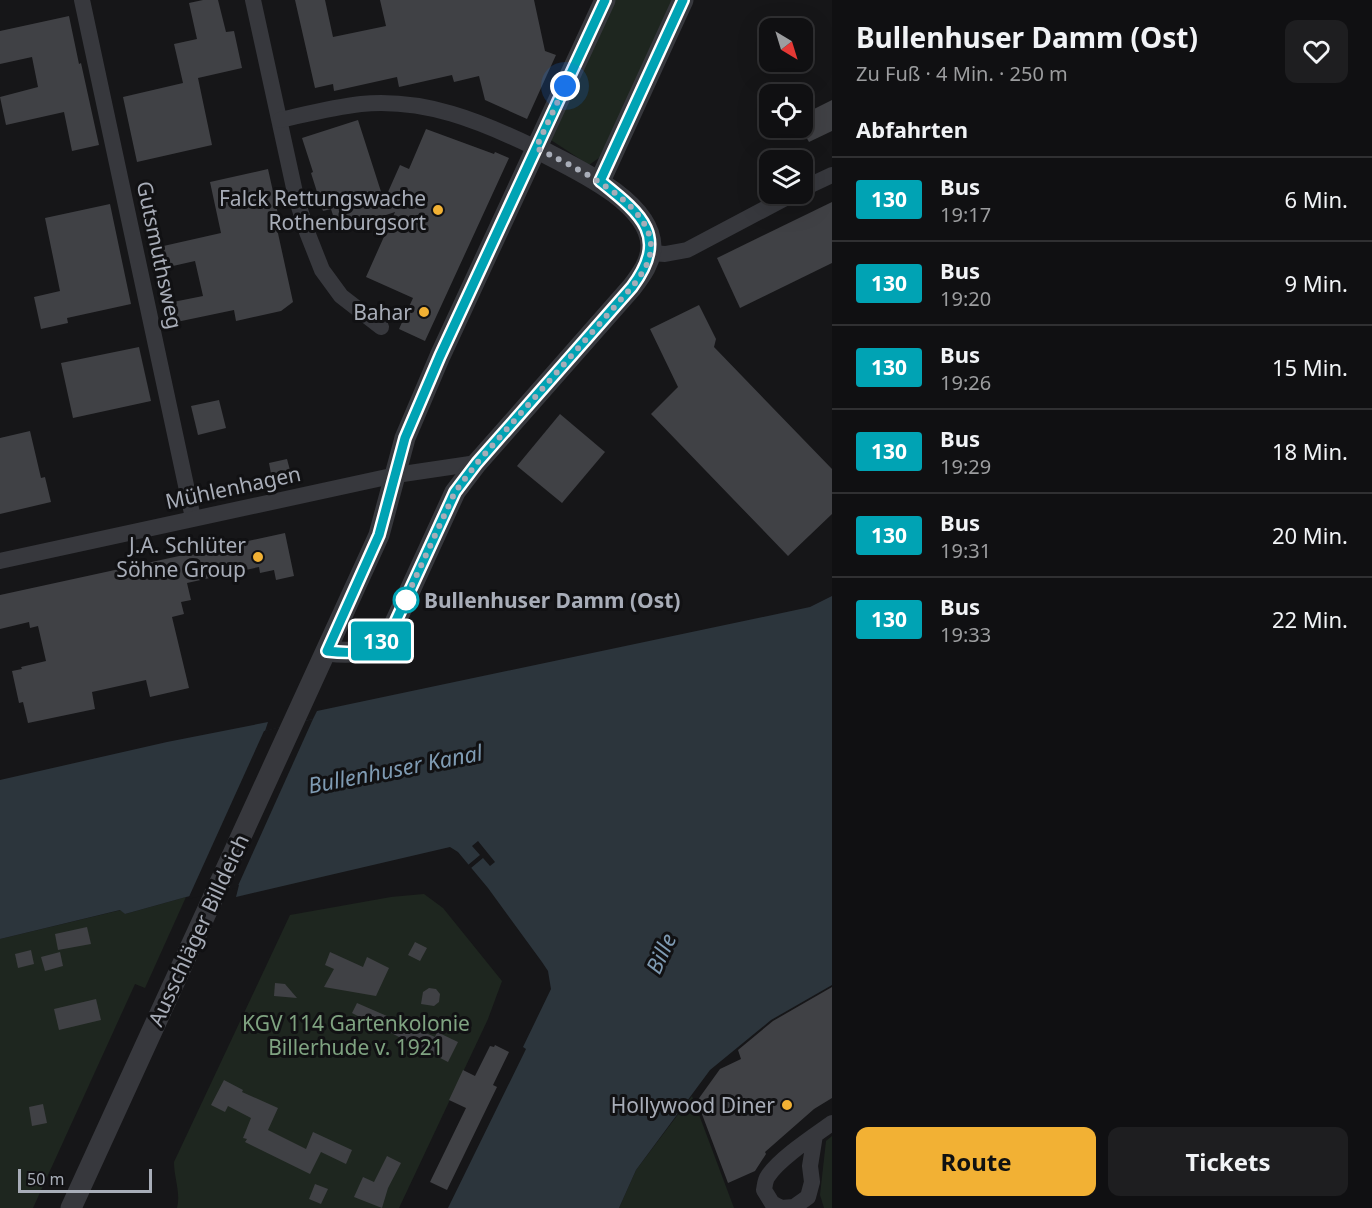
<!DOCTYPE html>
<html lang="de">
<meta charset="utf-8">
<style>
:root{--surface:#101012;--page:#1e1e20;--text:#f1f3f6;--muted:#9c9d9f;--line:#303032;--accent:#f2b134}
body{margin:0;font-family:"Noto Sans",sans-serif;background:var(--page);color:var(--text);height:100vh;display:flex;flex-direction:column;font-size:22px;white-space:nowrap}
*{box-sizing:border-box;margin:0}
p{font-size:20px;color:var(--muted)}
.icon{flex:none;width:33px;height:33px;fill:none;stroke:currentColor;stroke-width:2;stroke-linecap:round;stroke-linejoin:round}
.map{position:relative;flex:1;overflow:hidden}
.drawer{display:flex;flex-direction:column;background:var(--surface);width:540px}
.drawer>*{flex:none}
.badge{padding:0 12px;border-radius:4px;font-size:21px;line-height:39px}
.needle{width:39px;rotate:142deg}
.tools{position:absolute;left:759px;top:18px;display:grid;gap:12px}
.tools a{display:grid;place-items:center;width:54px;height:54px;border-radius:12px;background:var(--surface);box-shadow:0 6px 24px #0002,0 0 0 2px var(--line);font-size:30px}
.scale{position:absolute;left:18px;bottom:15px;width:134px;box-sizing:border-box;padding-left:6px;border:3px solid #a8adb8;border-top:0;font-size:16px;line-height:21px;white-space:nowrap;color:#a8adb8;-webkit-text-stroke:4px #111113;paint-order:stroke}
.you{position:absolute;width:30px;height:30px;margin:-15px;border:4px solid #fff;border-radius:50%;background:#1a73e8;box-shadow:0 0 0 9px #1a73e833}
.map>.badge{position:absolute;translate:-50% -50%;box-shadow:0 0 0 3px #fff}
h2{padding:0 24px;font-size:22px;line-height:54px}
.round{display:grid;place-items:center;flex:none;width:63px;height:63px;border-radius:12px;background:var(--page)}
.head{display:flex;align-items:center;justify-content:space-between;height:102px;padding:0 24px}
h1{font-size:28px;font-weight:700;line-height:45px}
.action{display:flex;gap:12px;margin-top:auto;padding:12px 24px}
.action a{flex:1;height:69px;border-radius:12px;background:var(--accent);color:#111;font-size:24px;font-weight:700;line-height:69px;text-align:center}
.action a+a{background:var(--page);color:var(--text)}
ul{padding:0;list-style:none}
li{display:flex;align-items:center;gap:18px;height:84px;padding:0 24px;border-top:2px solid var(--line)}
li div{flex:1}
li b{display:block;font-size:22px}
li em{font-style:normal}
li .badge{min-width:66px;font-weight:700;text-align:center}
main{display:flex;flex:1;min-height:0}
.map>svg:first-child{display:block}
</style>
<main>
<div class="map">
<svg width="832" height="1208" viewBox="0 0 832 1208">
<rect width="100%" height="100%" fill="#161618"/>
<g fill="#1e261f">
<polygon points="612,0 674,0 603,155 589,165 551,140"/>
<path d="M424,894L443,908L502,981L488,1019L399,1208H177C181,1193 174,1178 174,1162L290,915L391,897Z"/>
<polygon points="186,897 145,988 135,984 33,1208 0,1208 0,939 121,910 125,914"/>
<polygon points="692,1096 734,1208 619,1208 636,1170"/>
<polygon points="832,1136 832,1208 824,1208 820,1195 826,1141"/>
</g>
<polygon fill="#2c353c" points="832,596 832,985 771,1020 710,1070 636,1170 619,1208 448,1208 526,1049 523,1047 551,989 548,971 542,962 488,888 458,852 450,847 236,897 239,885 186,897 125,914 120,910 0,939 0,780 167,742 268,722 265,731 313,719 317,711 810,607"/>
<g fill="#161618">
<polygon points="313,719 237,888 188,899 264,731"/>
<polygon points="478,841 495,862 490,866 483,858 471,868 468,865 480,855 472,846"/>
</g>
<g fill="#404145">
<polygon points="203,0 218,0 226,32 234,31 242,68 198,78 212,145 137,162 123,97 183,83 174,44 197,39 189,3"/>
<polygon points="295,0 325,0 333,37 386,26 380,0 534,0 545,51 556,55 527,119 485,100 479,76 454,82 452,75 399,87 397,77 334,91 333,84 315,88"/>
<polygon points="69,16 79,64 81,63 99,145 72,151 64,112 6,125 0,97 38,87 32,57 0,64 0,31"/>
<polygon points="832,100 832,131 809,142 802,130 802,115"/>
<polygon points="358,120 384,201 400,165 409,169 426,129 494,154 495,152 509,158 425,341 399,329 413,298 366,277 395,212 338,231 331,209 323,211 311,173 313,172 302,138"/>
<polygon points="268,169 278,214 274,215 293,302 281,311 236,321 234,310 167,324 163,304 203,296 195,261 164,268 159,247 221,233 210,182"/>
<polygon points="832,202 832,263 740,308 717,258"/>
<polygon points="110,204 131,304 67,318 68,323 41,329 34,297 60,291 45,218"/>
<polygon points="699,305 716,339 714,347 832,469 832,514 788,556 651,414 678,387 650,329"/>
<polygon points="139,347 151,401 73,418 61,363"/>
<polygon points="219,400 226,428 198,435 191,406"/>
<polygon points="560,414 605,452 562,503 517,466"/>
<polygon points="30,431 41,478 45,477 51,502 0,514 0,438"/>
<polygon points="287,459 291,474 272,479 269,463"/>
<polygon points="285,533 294,576 276,580 274,570 260,573 259,567 187,583 191,600 181,602 184,614 172,617 189,688 150,697 146,680 92,692 95,709 28,723 23,702 19,703 12,671 22,669 21,667 46,661 38,626 30,628 29,622 0,629 0,595"/>
<polygon points="87,927 91,944 58,950 55,934"/>
<polygon points="415,942 427,948 420,961 408,955"/>
<polygon points="31,950 34,964 18,968 15,954"/>
<polygon points="60,952 63,966 45,971 41,957"/>
<polygon points="330,952 363,967 367,957 389,968 376,996 324,987 334,969 325,965"/>
<polygon points="275,983 285,984 297,998 274,996"/>
<polygon points="832,987 832,1098 814,1109 765,1152 766,1154 755,1171 728,1183 697,1101 720,1069 741,1059 738,1050 773,1021"/>
<polygon points="429,988 436,989 440,994 439,1002 434,1006 421,1004 423,992"/>
<polygon points="96,999 101,1020 59,1030 54,1009"/>
<polygon points="357,1003 435,1037 437,1032 458,1042 448,1062 352,1013"/>
<polygon points="495,1045 509,1052 493,1085 497,1087 447,1190 430,1182 466,1108 449,1100 463,1070 475,1076 490,1046 494,1047"/>
<polygon points="224,1080 243,1090 242,1092 278,1108 268,1130 306,1149 313,1132 352,1150 346,1164 321,1152 310,1174 245,1142 247,1139 243,1138 251,1118 228,1106 225,1112 211,1105"/>
<polygon points="43,1104 47,1123 32,1126 29,1107"/>
<polygon points="387,1156 401,1163 388,1188 382,1208 354,1197 363,1177 374,1182"/>
<polygon points="315,1184 328,1189 321,1204 309,1199"/>
</g>
<g fill="none" stroke-linecap="round" stroke-linejoin="round">
<g stroke="#37383d" stroke-width="16">
<polyline points="82,0 193,518"/>
<polyline points="253,0 296,197 307,232 322,270 341,296 381,327"/>
<path d="M280,120C307,114 334,107 361,104C425,98 480,121 536,148"/>
<polyline points="802,189 832,175"/>
<polyline points="651,253 665,254 687,250 793,194"/>
<polyline points="0,561 396,475 477,463"/>
<path d="M815,1135L810,1166L812,1182L808,1197L794,1207L781,1208L772,1203L764,1190C765,1185 765,1180 768,1176C780,1158 814,1136 832,1123"/>
</g>
<g stroke="#37383d" stroke-width="21">
<polyline points="600,181 683,0"/>
<path d="M327,651C360,655 373,652 394,625L455,492L477,463L632,287C641,275 651,262 651,246C650,200 570,166 536,148"/>
<polyline points="71,1208 379,535 405,438 440,356 605,0"/>
</g>
</g>
<g fill="none" stroke-linecap="round" stroke-linejoin="round">
<defs>
<path id="line" d="M605,0L440,356L405,438L379,535L327,651C360,655 373,653 394,625L455,492L477,463L632,287C670,236 641,214 600,181L683,0"/>
</defs>
<use href="#line" stroke="#fff" stroke-width="14"/>
<use href="#line" stroke="#00a3b4" stroke-width="9"/>
<path stroke="#a8adb8" stroke-width="6" stroke-dasharray="0 10.8" d="M406,600L402,607L455,492L477,463L632,287C642,274 651,262 651,246C650,201 570,165 536,148L565,86"/>
</g>
<g fill="#f2b134" stroke="#111113" stroke-width="2">
<circle cx="438" cy="210" r="6"/>
<circle cx="424" cy="312" r="6"/>
<circle cx="258" cy="557" r="6"/>
<circle cx="787" cy="1105" r="6"/>
</g>
<circle fill="#fff" stroke="#00a3b4" stroke-width="3" cx="406" cy="600" r="12"/>
<g text-anchor="middle" dominant-baseline="central" stroke-width="6" stroke-linejoin="round" paint-order="stroke">
<g font-size="21" fill="#a8adb8" stroke="#111113" text-anchor="end">
<text x="426" y="198">Falck Rettungswache<tspan x="426" dy="24">Rothenburgsort</tspan></text>
<text x="412" y="312">Bahar</text>
<text x="246" y="545">J.A. Schlüter<tspan x="246" dy="24">Söhne Group</tspan></text>
<text x="775" y="1105">Hollywood Diner</text>
</g>
<g font-size="21" fill="#a8adb8" stroke="#111113">
<text transform="translate(160 255) rotate(78)">Gutsmuthsweg</text>
<text transform="translate(233 487) rotate(-12)">Mühlenhagen</text>
<text transform="translate(198 930) rotate(-65)">Ausschläger Billdeich</text>
</g>
<g font-size="21" font-weight="bold" fill="#a8adb8" stroke="#111113" text-anchor="start">
<text x="424" y="600">Bullenhuser Damm (Ost)</text>
</g>
<g font-size="21" fill="#7fa381" stroke="#111113">
<text x="356" y="1023">KGV 114 Gartenkolonie<tspan x="356" dy="24">Billerhude v. 1921</tspan></text>
</g>
<g font-size="22" font-style="italic" fill="#7f9bb3" stroke="#111113">
<text transform="translate(395 768) rotate(-11)">Bullenhuser Kanal</text>
<text transform="translate(660 953) rotate(-65)">Bille</text>
</g>
</g>
</svg>
<div class="tools">
<a><svg class="needle" viewBox="-14 -14 28 28"><path d="M0-13l5 13h-10z" fill="#e53935"/><path d="M0 13l5-13h-10z" fill="#9c9d9f"/></svg></a>
<a><svg class="icon" aria-label="locate" viewBox="0 0 24 24"><circle cx="12" cy="12" r="6"/><path d="M12 2v4M12 18v4M2 12h4M18 12h4"/></svg></a>
<a><svg class="icon" aria-label="layers" viewBox="0 0 24 24"><path d="M12 4l9 5-9 5-9-5zM3 14l9 5 9-5"/></svg></a>
</div>
<div class="scale">50 m</div>
<div class="you" style="left:565px;top:86px"></div>
<b class="badge" style="left:381px;top:641px;background:#00a3b4;color:#fff">130</b>
</div>
<section class="drawer">
<div class="head"><div><h1>Bullenhuser Damm (Ost)</h1><p>Zu Fuß · 4 Min. · 250 m</p></div><a class="round"><svg class="icon" aria-label="heart" viewBox="0 0 24 24"><path d="M12 20l-8-8c-3-5 5-10 8-4 3-6 11-1 8 4z"/></svg></a></div>
<h2>Abfahrten</h2>
<ul>
<li><span class="badge" style="background:#00a3b4;color:#fff">130</span><div><b>Bus</b><p>19:17</p></div><em>6 Min.</em></li>
<li><span class="badge" style="background:#00a3b4;color:#fff">130</span><div><b>Bus</b><p>19:20</p></div><em>9 Min.</em></li>
<li><span class="badge" style="background:#00a3b4;color:#fff">130</span><div><b>Bus</b><p>19:26</p></div><em>15 Min.</em></li>
<li><span class="badge" style="background:#00a3b4;color:#fff">130</span><div><b>Bus</b><p>19:29</p></div><em>18 Min.</em></li>
<li><span class="badge" style="background:#00a3b4;color:#fff">130</span><div><b>Bus</b><p>19:31</p></div><em>20 Min.</em></li>
<li><span class="badge" style="background:#00a3b4;color:#fff">130</span><div><b>Bus</b><p>19:33</p></div><em>22 Min.</em></li>
</ul>
<div class="action"><a>Route</a><a>Tickets</a></div>
</section>
</main>
